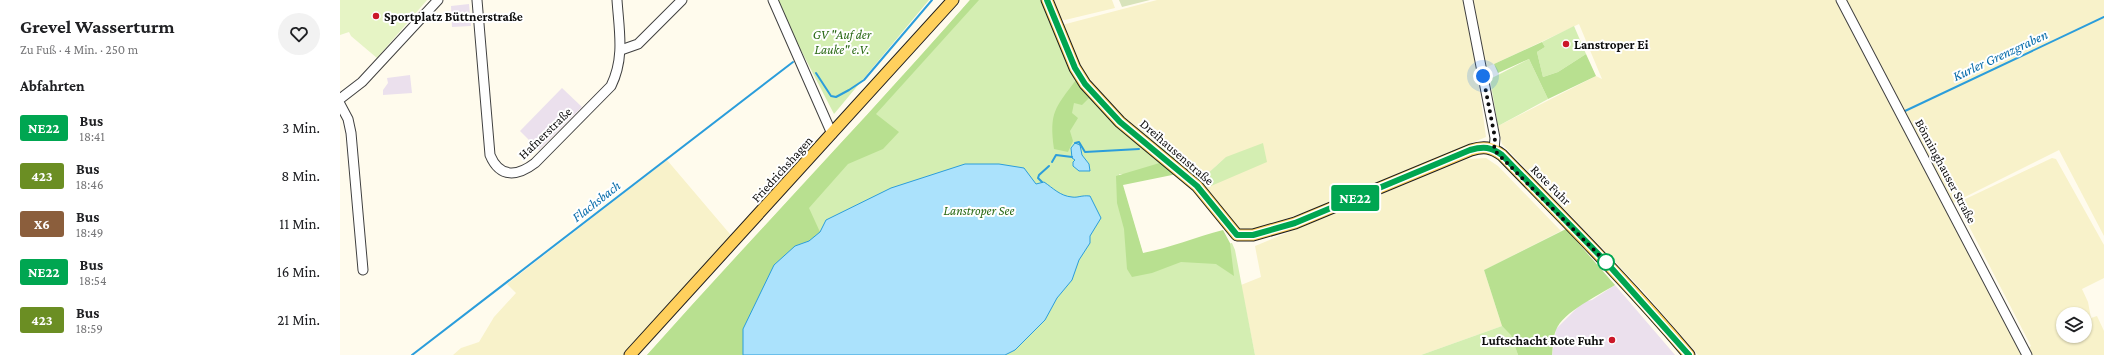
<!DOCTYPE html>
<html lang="de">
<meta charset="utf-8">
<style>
:root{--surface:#fff;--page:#f2f2f2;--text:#202124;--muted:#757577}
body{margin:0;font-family:"Crimson Pro",serif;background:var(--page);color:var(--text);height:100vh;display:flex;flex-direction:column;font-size:15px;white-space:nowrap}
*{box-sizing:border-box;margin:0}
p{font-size:13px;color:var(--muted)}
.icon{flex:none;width:22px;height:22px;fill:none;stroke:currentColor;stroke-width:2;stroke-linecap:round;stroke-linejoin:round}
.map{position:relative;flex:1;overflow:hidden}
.sheet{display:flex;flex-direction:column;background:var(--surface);width:340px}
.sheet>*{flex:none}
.badge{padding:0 8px;border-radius:3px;font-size:14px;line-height:26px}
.controls{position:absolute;left:1716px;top:307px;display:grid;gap:8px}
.controls a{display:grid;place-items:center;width:36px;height:36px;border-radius:50%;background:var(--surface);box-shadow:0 1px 3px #0004;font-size:20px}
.you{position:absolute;width:20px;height:20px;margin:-10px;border:3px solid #fff;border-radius:50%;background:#1a73e8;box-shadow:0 0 0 6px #1a73e833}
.map>.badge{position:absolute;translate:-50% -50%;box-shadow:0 0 0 2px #fff}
h2{padding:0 20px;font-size:15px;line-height:36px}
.round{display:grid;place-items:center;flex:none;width:42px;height:42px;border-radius:21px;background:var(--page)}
.head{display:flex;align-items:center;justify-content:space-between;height:68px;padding:0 20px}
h1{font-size:19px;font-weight:700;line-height:30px}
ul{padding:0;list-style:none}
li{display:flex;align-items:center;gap:12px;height:48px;padding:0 20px}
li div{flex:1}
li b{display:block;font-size:15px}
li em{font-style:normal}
li .badge{min-width:44px;font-weight:700;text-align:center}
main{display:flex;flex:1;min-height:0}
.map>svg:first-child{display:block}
</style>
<main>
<section class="sheet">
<div class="head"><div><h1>Grevel Wasserturm</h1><p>Zu Fuß · 4 Min. · 250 m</p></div><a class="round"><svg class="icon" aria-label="heart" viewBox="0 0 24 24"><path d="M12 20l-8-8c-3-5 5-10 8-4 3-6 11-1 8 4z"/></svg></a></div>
<h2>Abfahrten</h2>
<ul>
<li><span class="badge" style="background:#00a651;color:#fff">NE22</span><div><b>Bus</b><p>18:41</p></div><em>3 Min.</em></li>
<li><span class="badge" style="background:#6b8e23;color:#fff">423</span><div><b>Bus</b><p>18:46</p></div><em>8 Min.</em></li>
<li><span class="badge" style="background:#8b5e3c;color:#fff">X6</span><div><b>Bus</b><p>18:49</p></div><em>11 Min.</em></li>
<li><span class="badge" style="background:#00a651;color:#fff">NE22</span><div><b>Bus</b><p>18:54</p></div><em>16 Min.</em></li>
<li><span class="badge" style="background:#6b8e23;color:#fff">423</span><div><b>Bus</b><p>18:59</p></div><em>21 Min.</em></li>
</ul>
</section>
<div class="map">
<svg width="1764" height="355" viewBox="0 0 1764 355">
<rect width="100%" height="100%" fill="#fffbed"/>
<g fill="#ebe0ed">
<polygon points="129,4 131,26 112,27 111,6"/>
<polygon points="70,75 72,93 43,95 43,90 48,83 47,78"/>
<polygon points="222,88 242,107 199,150 180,131"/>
<polygon points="1275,285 1335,355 1212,355 1216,329 1243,302 1252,300"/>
</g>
<g fill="#f8f2ca" fill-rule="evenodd">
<polygon points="713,0 772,0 775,8 725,20 720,19"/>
<path d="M817,0H1764V236L1719,150L1611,204L1688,348L1691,346L1617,203L1712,158L1716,159L1764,245V278L1742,289L1748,302L1751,318L1757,316L1764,331V355H1358L1303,291L1162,144L1158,126L1256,76L1262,79L1239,24L1154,64L1137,71L1146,137L971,210L920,228L900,232L888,222L873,196L859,184L886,157L866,175L823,147H816L787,124L743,76L722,25ZM1723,314H1745V336H1723Z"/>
<polygon points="1146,158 1158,166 1221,231 1144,270 1162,326 1081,355 915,355 901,285 921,277 915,246 1127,159"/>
<polygon points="327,160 395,240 286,355 113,355 121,348 139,342 154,317 176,293 167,284"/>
</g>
<g fill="#d4eeb2">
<polygon points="435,0 589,0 494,114"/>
<path d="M630,0H703L731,73L739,84L837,174H779L805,261L892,243L895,250L915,355H307C414,235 525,120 630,0Z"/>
<polygon points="1234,26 1246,54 1218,72 1203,77 1197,52 1205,47 1202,42"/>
<polygon points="1189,59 1208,99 1158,126 1150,79"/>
<polygon points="923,143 927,162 871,186 859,184 816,147 823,147 866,175 886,157"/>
<polygon points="1162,326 1171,334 1178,355 1081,355"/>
</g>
<g fill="#b8e090">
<path d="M630,0H639L536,114L559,132L543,149L508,164L469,208L480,232L469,241L455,246L403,329V355H307C414,235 525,120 630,0Z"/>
<polygon points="1202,42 1205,47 1197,52 1203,77 1218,72 1246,54 1256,76 1208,99 1189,59 1158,73 1154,64"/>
<path d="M736,80L751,96L742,105L734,103L732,113L738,118L730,131L733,141L728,152L714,149C709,112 715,108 736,80Z"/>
<path d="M823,162L837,174L783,185L803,253C830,248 856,237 883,230L890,243L894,276L876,264L841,262L812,273L792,277L787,269L784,229L777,203L776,176Z"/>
<path d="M1226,229L1275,285C1259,295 1223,312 1216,330C1213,337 1213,347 1212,355H1178L1171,335L1162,326L1144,270Z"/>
</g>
<polygon fill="#d8e3bb" points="779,0 810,0 782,7"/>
<polygon fill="#e6f4c5" points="0,0 87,0 37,58 11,36 9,32 0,35"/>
<g fill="#abe2fc" stroke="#2b9ddb">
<polygon points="735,143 740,145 742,155 749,164 750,171 739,171 733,166 733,162 735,160 732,158 731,148"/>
<path d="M625,164H659L684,168L696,184L704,182C713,188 720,196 732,197C738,198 741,195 750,196L761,218L750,236V243L739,260L732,280L717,298L705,320L675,350L665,355H403V329L434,265L455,246L469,241L480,232L486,220L551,188Z"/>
</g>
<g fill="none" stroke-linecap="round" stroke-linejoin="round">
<g stroke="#2b9ddb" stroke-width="2">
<polyline points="476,73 491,96 496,97 509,90 524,80 592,0"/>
<polyline points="1565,111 1764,17"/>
<polyline points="735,143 739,142 745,152 799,149"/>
<polyline points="712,162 716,155 732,157"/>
<polyline points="702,182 698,178 699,175 709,166"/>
<polyline points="72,355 453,62"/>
</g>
<defs>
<g id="minor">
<path d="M137,0L150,155C160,179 178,176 195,163L271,86C285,58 279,30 277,0"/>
<polyline points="433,0 492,134"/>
<polyline points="1128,0 1155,138 1154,150"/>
<polyline points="1501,0 1687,355"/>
<polyline points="281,50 298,44 342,0"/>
<polyline points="0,99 22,82 98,0"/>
<polyline points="0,104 8,119 11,133 23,270"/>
</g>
<g id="major">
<path d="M707,0L735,68L745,84L780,122L857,186L897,235H913L955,223L1131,150C1144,146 1151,147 1162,155C1226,221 1290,285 1349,355"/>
<polyline points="290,355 613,0"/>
</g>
</defs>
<use href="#minor" stroke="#404040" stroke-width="11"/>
<use href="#major" stroke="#1e1e1e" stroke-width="13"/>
<use href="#minor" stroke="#fff" stroke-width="9"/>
<use href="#major" stroke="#ffd05d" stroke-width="11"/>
</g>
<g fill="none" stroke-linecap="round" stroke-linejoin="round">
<defs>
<path id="line" d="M707,0L735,68L745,84L780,122L857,186L897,235H913L955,223L1130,150C1144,146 1151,147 1162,155L1266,262L1349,355"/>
</defs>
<use href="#line" stroke="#fff" stroke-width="9"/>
<use href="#line" stroke="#00a651" stroke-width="6"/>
<polyline stroke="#0d0d0d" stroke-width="4" stroke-dasharray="0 7.2" points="1143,76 1155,138 1154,150 1266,262"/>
</g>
<g fill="#cb1728" stroke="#fff" stroke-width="1.5">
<circle cx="36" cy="16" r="4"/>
<circle cx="1226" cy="44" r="4"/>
<circle cx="1272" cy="340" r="4"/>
</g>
<circle fill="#fff" stroke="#00a651" stroke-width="2" cx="1266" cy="262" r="8"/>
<g text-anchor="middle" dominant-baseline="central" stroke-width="4" stroke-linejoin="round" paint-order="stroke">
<g font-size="13" font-weight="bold" fill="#0d0d0d" stroke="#fff" text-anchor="start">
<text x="44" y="16">Sportplatz Büttnerstraße</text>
<text x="1234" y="44">Lanstroper Ei</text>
<text x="1264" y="340" text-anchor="end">Luftschacht Rote Fuhr</text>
</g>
<g font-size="13" font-style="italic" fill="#2c6b17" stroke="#fff">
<text x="502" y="34">GV "Auf der<tspan x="502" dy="15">Lauke" e.V.</tspan></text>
<text x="639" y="210">Lanstroper See</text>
</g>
<g font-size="13" fill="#0d0d0d" stroke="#fff">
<text transform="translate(205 133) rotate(-44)">Hafnerstraße</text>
<text transform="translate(837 152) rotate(41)">Dreihausenstraße</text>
<text transform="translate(442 169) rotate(-48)">Friedrichshagen</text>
<text transform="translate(1606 171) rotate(62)">Bönninghauser Straße</text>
<text transform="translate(1211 185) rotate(45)">Rote Fuhr</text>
</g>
<g font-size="14" font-style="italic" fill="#096dab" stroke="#fff">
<text transform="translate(1660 55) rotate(-25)">Kurler Grenzgraben</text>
<text transform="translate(256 201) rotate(-38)">Flachsbach</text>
</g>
</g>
</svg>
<div class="controls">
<a><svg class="icon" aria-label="layers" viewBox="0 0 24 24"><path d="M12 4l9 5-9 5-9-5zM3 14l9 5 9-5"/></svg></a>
</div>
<div class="you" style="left:1143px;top:76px"></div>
<b class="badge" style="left:1015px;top:198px;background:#00a651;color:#fff">NE22</b>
</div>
</main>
